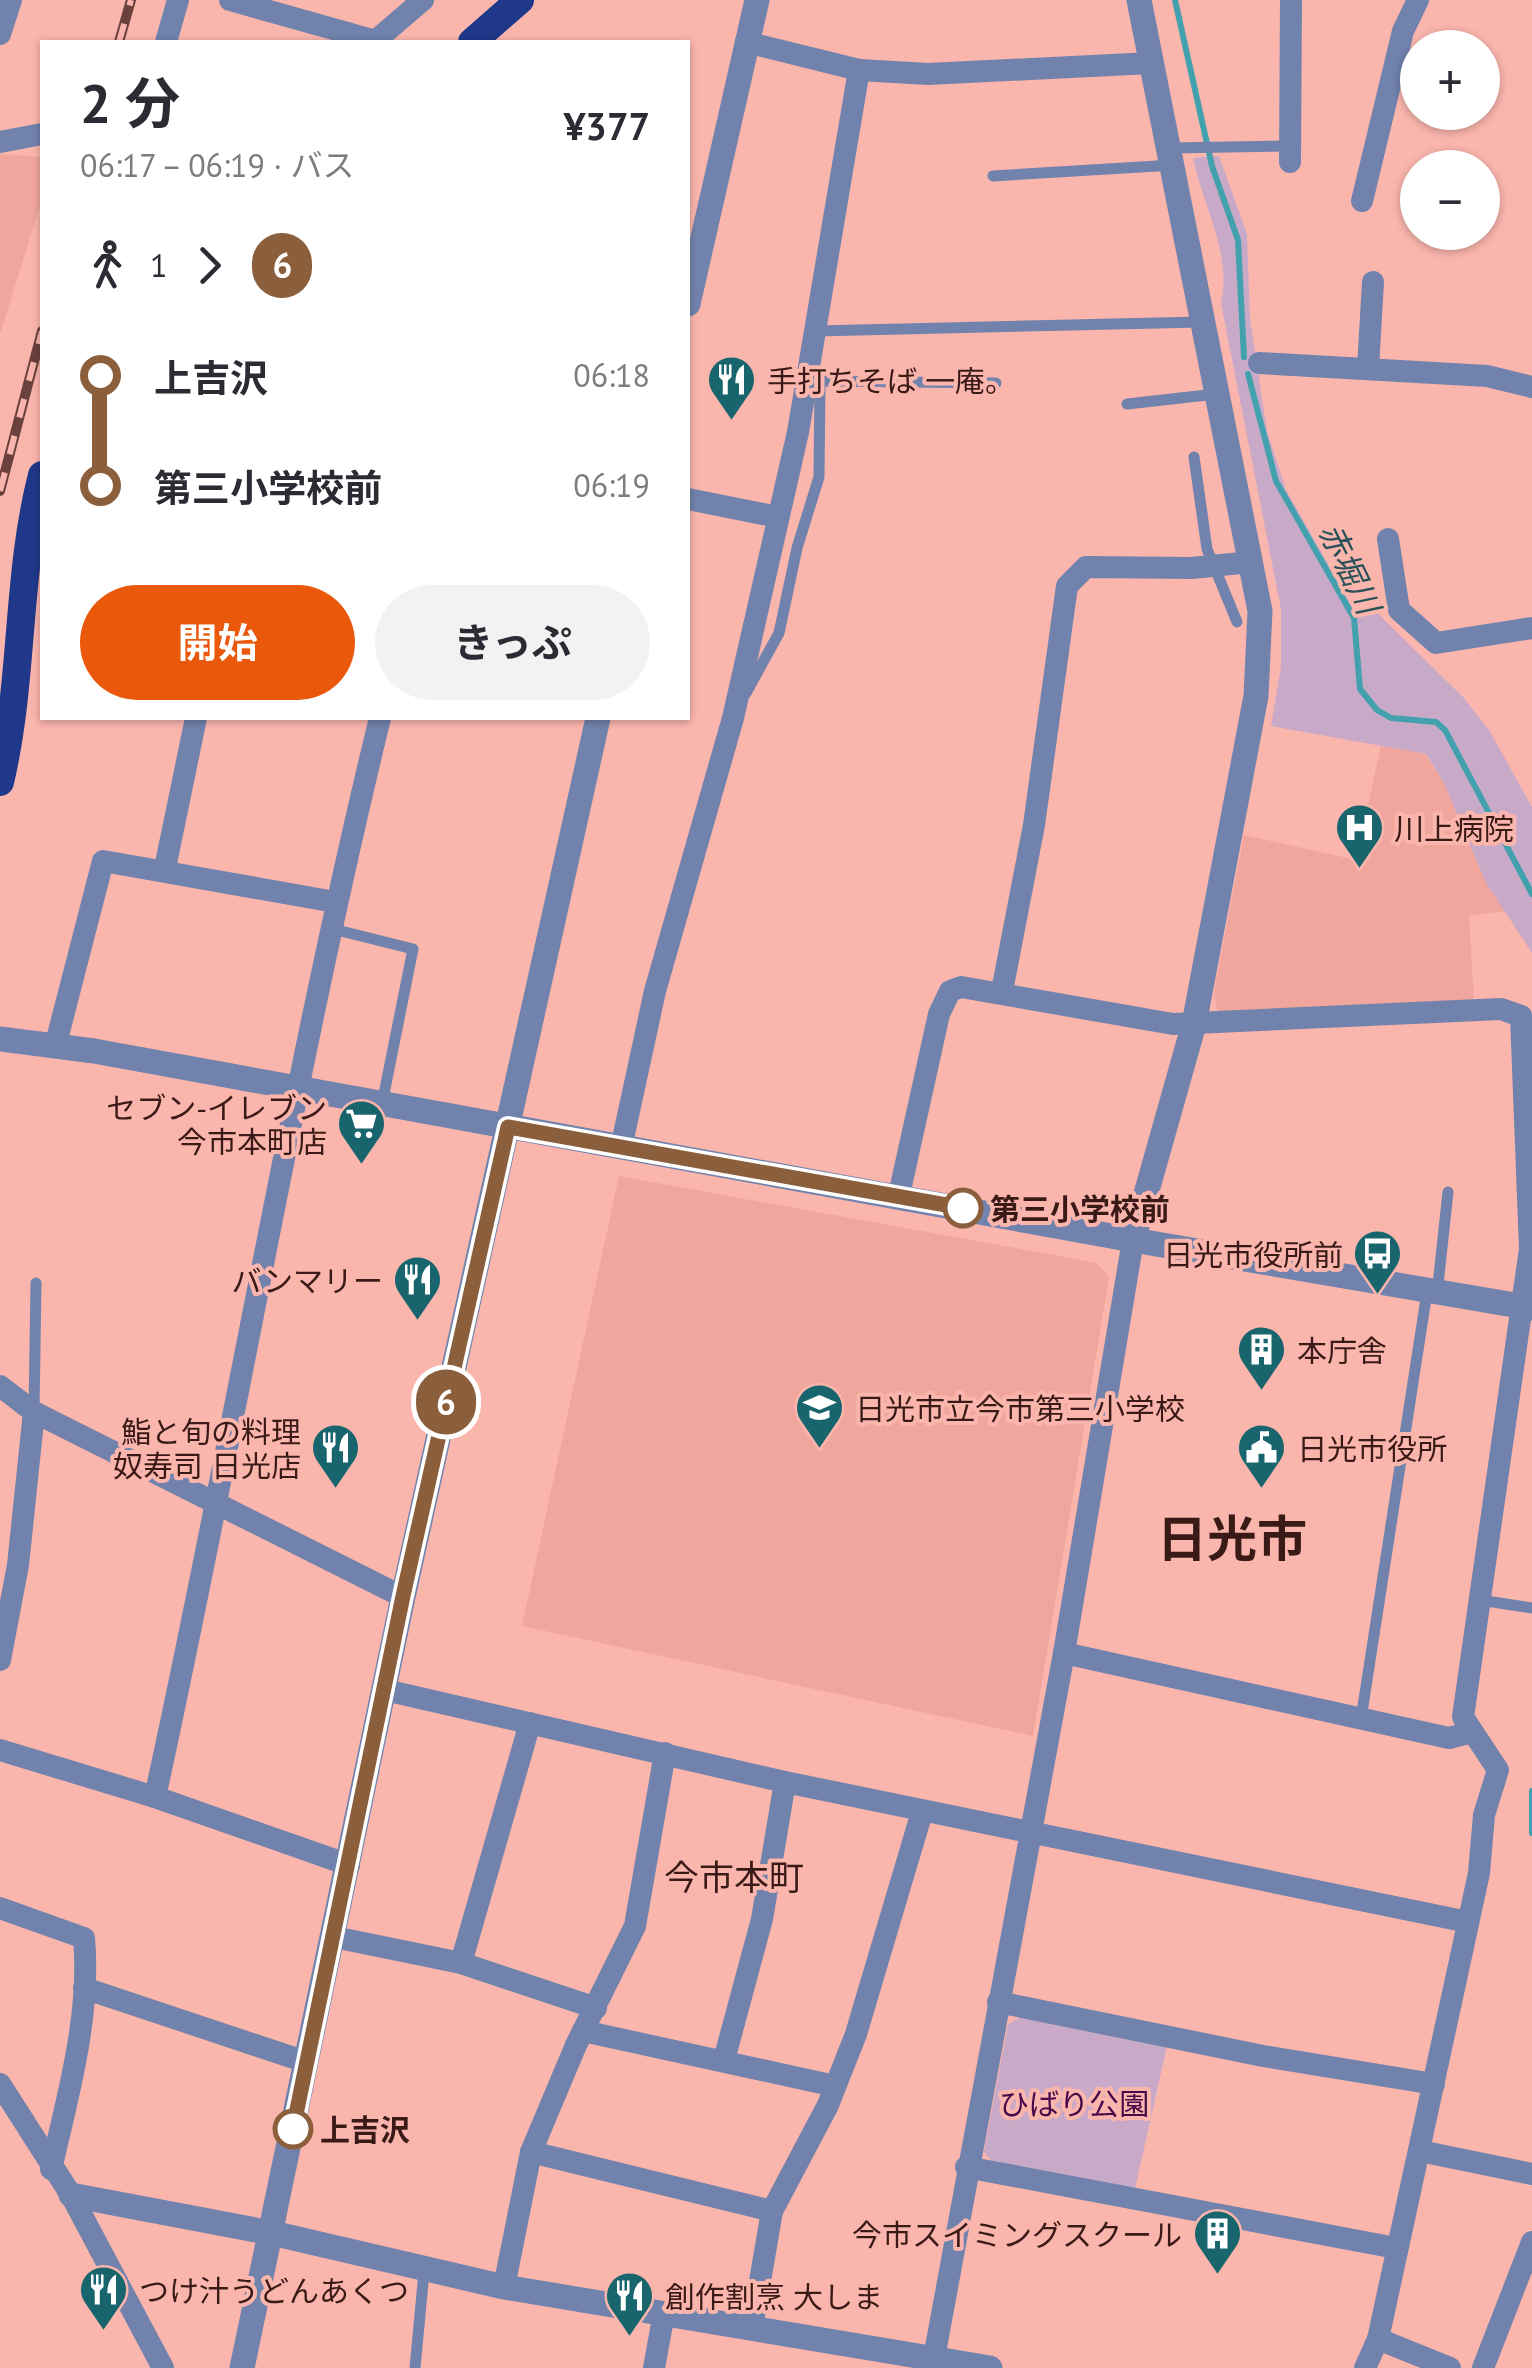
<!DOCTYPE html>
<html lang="ja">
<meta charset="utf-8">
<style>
:root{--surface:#fff;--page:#f2f2f3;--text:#2b2b33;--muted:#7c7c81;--accent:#ea580c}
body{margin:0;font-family:"PT Sans","Noto Sans JP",sans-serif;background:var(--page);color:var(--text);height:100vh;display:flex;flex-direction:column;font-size:38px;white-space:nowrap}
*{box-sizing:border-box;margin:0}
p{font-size:32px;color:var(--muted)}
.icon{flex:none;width:55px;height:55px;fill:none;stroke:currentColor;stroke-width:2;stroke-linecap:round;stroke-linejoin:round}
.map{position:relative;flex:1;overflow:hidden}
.sheet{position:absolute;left:40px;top:40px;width:650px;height:680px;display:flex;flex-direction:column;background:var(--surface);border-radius:0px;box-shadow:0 2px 8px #0004}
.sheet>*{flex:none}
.badge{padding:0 20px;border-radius:32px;font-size:35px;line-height:65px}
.fabs{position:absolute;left:1400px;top:30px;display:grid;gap:20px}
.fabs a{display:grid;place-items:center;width:100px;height:100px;border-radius:50%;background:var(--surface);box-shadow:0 2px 8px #0004;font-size:50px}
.map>.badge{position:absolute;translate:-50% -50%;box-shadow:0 0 0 5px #fff}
.legs{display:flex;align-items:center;gap:15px;height:110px;padding:0 40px;font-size:32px}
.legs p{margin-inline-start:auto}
.overview{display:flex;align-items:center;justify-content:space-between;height:170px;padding:0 40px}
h1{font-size:55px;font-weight:700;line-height:75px}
.cta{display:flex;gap:20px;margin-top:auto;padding:20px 40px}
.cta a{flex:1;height:115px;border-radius:60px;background:var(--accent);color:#fff;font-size:40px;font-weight:700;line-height:115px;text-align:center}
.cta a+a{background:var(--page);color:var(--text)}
ul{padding:0 40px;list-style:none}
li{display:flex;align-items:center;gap:35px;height:110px;font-size:38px}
li i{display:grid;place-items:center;width:15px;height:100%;margin:0 12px;background:currentColor}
li i::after{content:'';width:25px;height:25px;margin:-12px;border:8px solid;border-radius:50%;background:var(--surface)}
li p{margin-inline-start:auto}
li:first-child i{background:linear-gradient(#0000 50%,currentColor 0)}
li:last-child i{background:linear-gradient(currentColor 50%,#0000 0)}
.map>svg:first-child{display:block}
</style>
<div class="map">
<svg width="1532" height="2368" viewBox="0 0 1532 2368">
<rect width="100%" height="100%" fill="#fab5ad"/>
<g fill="#f0a69d">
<polygon points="0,154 42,157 42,199 0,334"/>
<polygon points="1381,746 1425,754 1444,783 1486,883 1507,911 1469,916 1474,1001 1226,1017 1217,1010 1214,992 1244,835 1356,860"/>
<polygon points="619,1176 1097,1263 1109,1277 1033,1736 522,1626"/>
</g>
<g fill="#c8a9c8">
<path d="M1219,156L1247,234L1250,319L1267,431L1286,490L1353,608L1371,607L1463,697L1489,730L1532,807V953L1486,883L1444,783L1426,754L1271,726L1281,667V609L1221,303C1232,253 1203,207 1193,158Z"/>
<polygon points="1023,2016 1167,2046 1134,2193 992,2161 984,2152 1008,2024"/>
</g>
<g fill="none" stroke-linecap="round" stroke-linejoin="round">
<g stroke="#42a1ad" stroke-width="6">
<polyline points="1175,0 1212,166 1238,240 1244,357"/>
<polyline points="1248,374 1276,481 1354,618 1360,689 1377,710 1391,718 1436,722 1445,730 1532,894"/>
<polyline points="1532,1791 1532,1833"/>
</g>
<g stroke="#7183ad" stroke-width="11">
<polyline points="1170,148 1290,146"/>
<polyline points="993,176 1174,165"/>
<polyline points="816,331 1201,322"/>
<polyline points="816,381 996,383"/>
<polyline points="1127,404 1216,394"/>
<polyline points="1194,457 1207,549 1237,622"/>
<polyline points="746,693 779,633 797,548 819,477 820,381"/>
<polyline points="329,928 413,949 382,1104"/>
<polyline points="1437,1294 1448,1192"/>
<polyline points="34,1412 36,1283"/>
<polyline points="1480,1600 1532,1608"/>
<polyline points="1361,1719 1427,1292"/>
<polyline points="415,2368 424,2272"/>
</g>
<g stroke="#7183ad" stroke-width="22">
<polyline points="230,0 376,41"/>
<polyline points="0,34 11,0"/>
<polyline points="166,42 178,0"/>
<polyline points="374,42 423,0"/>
<polyline points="746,42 859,70 928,74 1152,63"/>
<polyline points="0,142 42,134"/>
<polyline points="1290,162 1291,0"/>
<polyline points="1362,201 1403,31 1418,0"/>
<polyline points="1259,363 1487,376 1532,387"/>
<polyline points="1368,368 1373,282"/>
<polyline points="688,499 778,517"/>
<polyline points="1388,539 1399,610 1436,643 1532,628"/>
<polyline points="165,868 196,718"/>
<polyline points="1002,991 1034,825 1067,586 1086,567 1192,568 1251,562"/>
<polyline points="55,1047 103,861 335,902"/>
<polyline points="621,1148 655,991 733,718 798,432 859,70"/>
<polyline points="899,1195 939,1014 950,991 961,987 1173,1024 1501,1009 1521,1016 1530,1249 1463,1717 1498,1770 1484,1815 1479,1873 1378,2339 1365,2368"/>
<polyline points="0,1386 34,1412 403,1597"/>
<polyline points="1064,1653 1449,1738 1472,1732"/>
<polyline points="0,1660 18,1565 34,1412"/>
<polyline points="385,1690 785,1782 1468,1922"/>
<polyline points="0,1750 155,1797 349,1865"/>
<path d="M155,1797C234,1437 293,1075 380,718"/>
<path d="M0,1908L84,1938C91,2014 68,2096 51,2169"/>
<polyline points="334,1937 461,1963 596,2008"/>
<polyline points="461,1963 530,1723"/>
<polyline points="84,1988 306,2062"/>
<polyline points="998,2002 1263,2056 1434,2084"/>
<polyline points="583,2031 835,2086"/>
<polyline points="724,2060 762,1919 785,1782"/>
<polyline points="0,2084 71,2195 163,2368"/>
<polyline points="1420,2151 1532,2174"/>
<polyline points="531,2152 772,2211"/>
<polyline points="966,2167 1396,2248"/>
<polyline points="504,2287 531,2152 576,2045 635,1926 665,1753"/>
<polyline points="752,2328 772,2211 828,2105 856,2034 922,1812"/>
<polyline points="1378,2339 1450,2368"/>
<polyline points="934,2358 1064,1653 1133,1240"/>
<polyline points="654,2368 664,2313"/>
<polyline points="1483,2368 1532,2242"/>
</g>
<g stroke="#7183ad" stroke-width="25">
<polyline points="688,304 757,0"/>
<polyline points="0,1039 94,1051 1133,1240 1532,1308"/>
<polyline points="1133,1240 1194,1024 1256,696 1260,611 1139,0"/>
<polyline points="71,2195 272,2233 504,2287 990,2368"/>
<polyline points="242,2368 403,1597 598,718"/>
</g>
<g stroke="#203889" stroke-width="28">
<polyline points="472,42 520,0"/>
<path d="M0,782C24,681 16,576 42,475"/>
</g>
<defs>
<g id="rail">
<polyline points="119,42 131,0"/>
<polyline points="0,491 42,331"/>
</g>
</defs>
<use href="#rail" stroke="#6b413d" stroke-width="10"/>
<use href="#rail" stroke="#fab5ad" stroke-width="6" stroke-dasharray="19" stroke-linecap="butt"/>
</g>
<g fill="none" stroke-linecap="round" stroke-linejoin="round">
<defs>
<polyline id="line-1" points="293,2129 403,1596 508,1127 963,1208"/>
</defs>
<use href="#line-1" stroke="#fff" stroke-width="22"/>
<use href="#line-1" stroke="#8b5e3c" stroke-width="15"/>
</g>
<defs>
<symbol id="restaurant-pin" viewBox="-11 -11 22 30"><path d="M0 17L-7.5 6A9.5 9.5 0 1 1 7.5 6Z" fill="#19656e" stroke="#fab5ad"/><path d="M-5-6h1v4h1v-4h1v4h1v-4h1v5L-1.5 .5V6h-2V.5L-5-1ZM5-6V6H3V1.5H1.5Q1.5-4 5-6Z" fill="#fff"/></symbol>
<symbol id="hospital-pin" viewBox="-11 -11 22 30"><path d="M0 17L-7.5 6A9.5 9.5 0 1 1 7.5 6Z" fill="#19656e" stroke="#fab5ad"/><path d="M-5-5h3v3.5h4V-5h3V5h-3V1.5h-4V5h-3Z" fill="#fff"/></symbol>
<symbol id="supermarket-pin" viewBox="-11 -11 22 30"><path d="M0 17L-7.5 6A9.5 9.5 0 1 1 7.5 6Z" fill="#19656e" stroke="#fab5ad"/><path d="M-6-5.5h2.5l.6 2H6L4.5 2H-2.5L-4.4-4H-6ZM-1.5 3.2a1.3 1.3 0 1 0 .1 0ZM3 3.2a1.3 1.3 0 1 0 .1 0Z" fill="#fff"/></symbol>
<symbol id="bus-pin" viewBox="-11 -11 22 30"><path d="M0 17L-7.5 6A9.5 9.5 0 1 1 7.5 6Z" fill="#19656e" stroke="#fab5ad"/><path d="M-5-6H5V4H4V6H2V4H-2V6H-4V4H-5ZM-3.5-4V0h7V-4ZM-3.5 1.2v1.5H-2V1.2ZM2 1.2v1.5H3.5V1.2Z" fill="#fff"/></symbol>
<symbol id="building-pin" viewBox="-11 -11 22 30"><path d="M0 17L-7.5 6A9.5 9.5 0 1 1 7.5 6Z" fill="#19656e" stroke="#fab5ad"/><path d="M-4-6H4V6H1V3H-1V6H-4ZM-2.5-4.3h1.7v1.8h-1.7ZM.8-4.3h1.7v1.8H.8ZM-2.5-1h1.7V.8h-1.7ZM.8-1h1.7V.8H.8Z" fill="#fff"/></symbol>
<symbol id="school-pin" viewBox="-11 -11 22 30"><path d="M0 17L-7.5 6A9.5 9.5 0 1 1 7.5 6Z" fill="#19656e" stroke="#fab5ad"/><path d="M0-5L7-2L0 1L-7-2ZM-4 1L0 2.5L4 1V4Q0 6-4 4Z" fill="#fff"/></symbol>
<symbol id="civic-pin" viewBox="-11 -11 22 30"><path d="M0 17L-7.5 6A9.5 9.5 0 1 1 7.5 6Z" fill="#19656e" stroke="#fab5ad"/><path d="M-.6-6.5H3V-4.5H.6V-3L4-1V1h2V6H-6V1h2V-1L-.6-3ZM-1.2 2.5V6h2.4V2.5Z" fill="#fff"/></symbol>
</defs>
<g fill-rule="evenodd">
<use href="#restaurant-pin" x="704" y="352" width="55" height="75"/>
<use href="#hospital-pin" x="1332" y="800" width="55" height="75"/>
<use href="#supermarket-pin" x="334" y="1096" width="55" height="75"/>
<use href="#bus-pin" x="1350" y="1226" width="55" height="75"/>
<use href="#restaurant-pin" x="390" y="1252" width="55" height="75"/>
<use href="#building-pin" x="1234" y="1322" width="55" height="75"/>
<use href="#school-pin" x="792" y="1380" width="55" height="75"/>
<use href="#restaurant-pin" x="308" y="1420" width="55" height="75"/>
<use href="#civic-pin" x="1234" y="1420" width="55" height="75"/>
<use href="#building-pin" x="1190" y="2206" width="55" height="75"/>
<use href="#restaurant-pin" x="76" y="2262" width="55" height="75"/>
<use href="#restaurant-pin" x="602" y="2268" width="55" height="75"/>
</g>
<g fill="#fff" stroke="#8b5e3c" stroke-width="5">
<circle cx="963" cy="1208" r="18"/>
<circle cx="293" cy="2129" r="18"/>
</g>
<g text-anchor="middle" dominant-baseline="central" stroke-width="8" stroke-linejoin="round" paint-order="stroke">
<g font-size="30" fill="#3a1a17" stroke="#fab5ad" text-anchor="start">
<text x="767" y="380">手打ちそば 一庵。</text>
<text x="1394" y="828">川上病院</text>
<text x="327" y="1107" text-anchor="end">セブン-イレブン<tspan x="327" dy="34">今市本町店</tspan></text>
<text x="1343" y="1254" text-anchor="end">日光市役所前</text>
<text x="383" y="1280" text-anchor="end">バンマリー</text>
<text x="1297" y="1350">本庁舎</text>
<text x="855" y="1408">日光市立今市第三小学校</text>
<text x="301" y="1431" text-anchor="end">鮨と旬の料理<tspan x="301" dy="34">奴寿司 日光店</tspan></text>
<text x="1297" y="1448">日光市役所</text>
<text x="1182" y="2234" text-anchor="end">今市スイミングスクール</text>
<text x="139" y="2290">つけ汁うどんあくつ</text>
<text x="665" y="2296">創作割烹 大しま</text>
</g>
<g font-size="30" font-weight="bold" fill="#3a1a17" stroke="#fab5ad" text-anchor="start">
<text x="990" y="1208">第三小学校前</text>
<text x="320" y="2129">上吉沢</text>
</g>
<g font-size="30" fill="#470949" stroke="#fab5ad">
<text x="1074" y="2103">ひばり公園</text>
</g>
<g font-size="32" font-style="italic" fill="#285258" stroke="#fab5ad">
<text transform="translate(1350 568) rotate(64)">赤堀川</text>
</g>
<g font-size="35" fill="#3a1a17" stroke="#fab5ad">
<text x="734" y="1877">今市本町</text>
</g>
<g font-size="50" font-weight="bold" fill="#3a1a17" stroke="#fab5ad">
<text x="1232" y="1538">日光市</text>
</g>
</g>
</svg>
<div class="fabs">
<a>+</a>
<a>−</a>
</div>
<b class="badge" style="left:446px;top:1402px;background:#8b5e3c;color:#fff">6</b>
<section class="sheet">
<div class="overview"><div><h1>2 分</h1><p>06:17 – 06:19 · バス</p></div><b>¥377</b></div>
<div class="legs"><svg class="icon" aria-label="walk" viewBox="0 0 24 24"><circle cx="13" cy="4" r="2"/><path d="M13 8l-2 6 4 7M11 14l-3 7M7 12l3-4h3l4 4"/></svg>1<svg class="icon" aria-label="forward" viewBox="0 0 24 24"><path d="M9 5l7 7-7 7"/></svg><b class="badge" style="background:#8b5e3c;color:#fff">6</b></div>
<ul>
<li><i style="color:#8b5e3c"></i><b>上吉沢</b><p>06:18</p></li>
<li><i style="color:#8b5e3c"></i><b>第三小学校前</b><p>06:19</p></li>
</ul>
<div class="cta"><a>開始</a><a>きっぷ</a></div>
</section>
</div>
